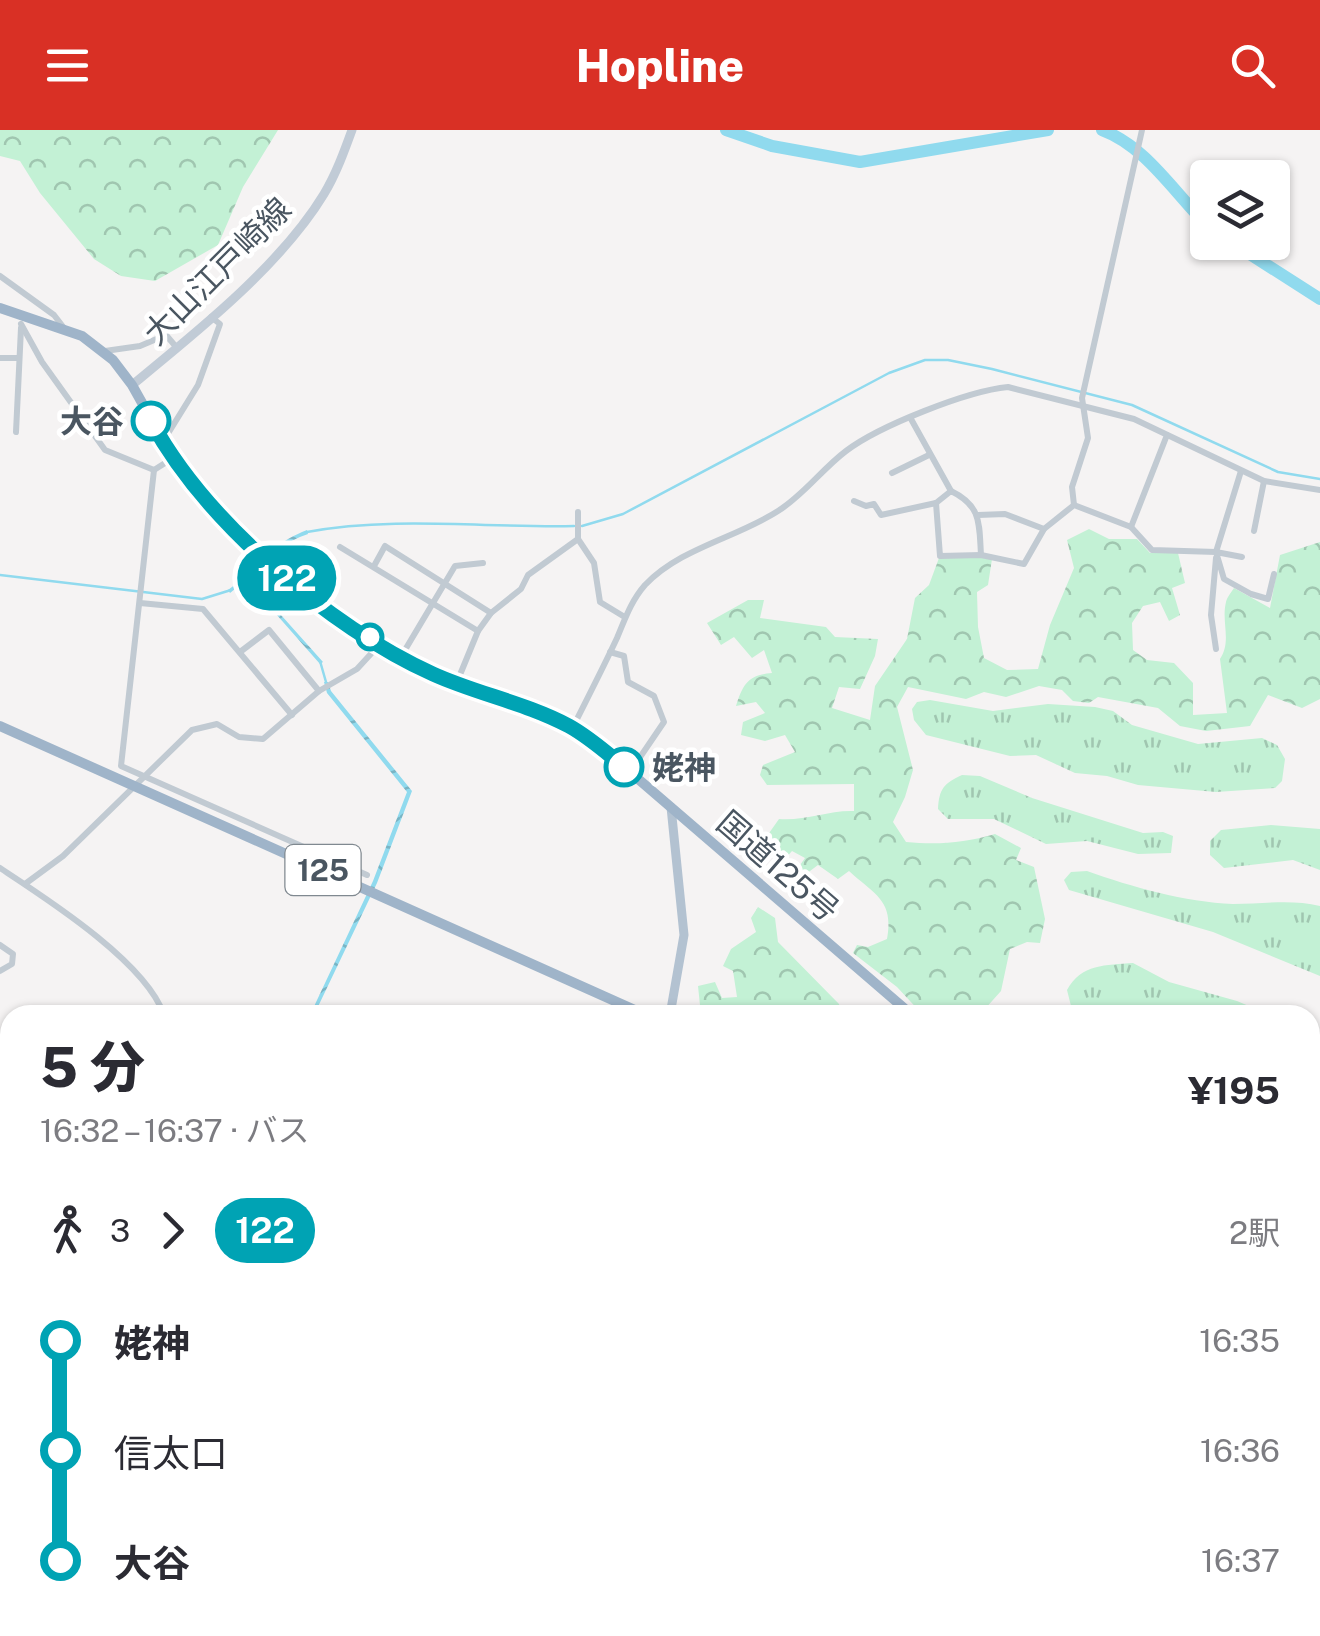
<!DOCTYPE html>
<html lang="ja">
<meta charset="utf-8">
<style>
:root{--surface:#fff;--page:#f7f7f7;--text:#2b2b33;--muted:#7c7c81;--accent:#d93025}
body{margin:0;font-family:"Public Sans","Noto Sans JP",sans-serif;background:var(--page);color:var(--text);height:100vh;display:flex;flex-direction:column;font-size:38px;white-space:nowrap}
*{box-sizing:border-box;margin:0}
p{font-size:32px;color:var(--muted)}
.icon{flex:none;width:55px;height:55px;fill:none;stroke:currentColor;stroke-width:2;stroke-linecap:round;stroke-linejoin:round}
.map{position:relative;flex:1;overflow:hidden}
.drawer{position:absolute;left:0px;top:875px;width:1320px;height:632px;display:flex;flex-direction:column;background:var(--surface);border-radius:30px 30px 0 0;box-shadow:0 2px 8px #0004}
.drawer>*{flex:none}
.badge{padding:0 20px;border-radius:32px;font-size:35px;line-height:65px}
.tools{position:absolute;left:1190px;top:30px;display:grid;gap:20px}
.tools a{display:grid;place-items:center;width:100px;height:100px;border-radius:10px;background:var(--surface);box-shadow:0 2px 8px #0004;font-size:50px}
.map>.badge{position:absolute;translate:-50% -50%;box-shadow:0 0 0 5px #fff}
.legs{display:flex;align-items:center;gap:15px;height:110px;padding:0 40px;font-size:32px}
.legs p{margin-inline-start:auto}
.summary{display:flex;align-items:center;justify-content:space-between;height:170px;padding:0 40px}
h1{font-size:55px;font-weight:800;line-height:75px}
ul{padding:0 40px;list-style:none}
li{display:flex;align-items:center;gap:35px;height:110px;font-size:38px}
li i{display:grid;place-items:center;width:15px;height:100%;margin:0 12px;background:currentColor}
li i::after{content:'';width:25px;height:25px;margin:-12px;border:8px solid;border-radius:50%;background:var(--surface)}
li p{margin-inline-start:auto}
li:first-child i{background:linear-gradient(#0000 50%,currentColor 0)}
li:last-child i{background:linear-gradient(currentColor 50%,#0000 0)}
header{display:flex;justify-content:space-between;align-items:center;height:130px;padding:0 40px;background:var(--accent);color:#fff;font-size:45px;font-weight:800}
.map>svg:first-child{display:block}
</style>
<header><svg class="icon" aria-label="menu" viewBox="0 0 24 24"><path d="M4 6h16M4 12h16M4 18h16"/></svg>Hopline<svg class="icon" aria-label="search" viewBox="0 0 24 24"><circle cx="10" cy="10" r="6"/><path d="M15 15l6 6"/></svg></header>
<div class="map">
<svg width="1320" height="1506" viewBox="0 0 1320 1506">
<defs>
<pattern id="grass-tufts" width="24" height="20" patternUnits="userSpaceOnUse" patternTransform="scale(2.5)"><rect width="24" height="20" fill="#c3f1d5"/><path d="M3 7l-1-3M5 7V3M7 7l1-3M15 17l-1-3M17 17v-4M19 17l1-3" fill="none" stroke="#a0c6b0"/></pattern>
<pattern id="forest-crowns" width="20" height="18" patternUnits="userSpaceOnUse" patternTransform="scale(2.5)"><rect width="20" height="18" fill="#c3f1d5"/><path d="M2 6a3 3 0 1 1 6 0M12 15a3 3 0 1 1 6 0" fill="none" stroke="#a0c6b0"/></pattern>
<pattern id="water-waves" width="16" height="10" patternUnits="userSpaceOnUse" patternTransform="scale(2.5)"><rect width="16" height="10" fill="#90daee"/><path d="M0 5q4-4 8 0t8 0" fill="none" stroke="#78b4c4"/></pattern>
</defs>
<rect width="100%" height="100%" fill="#f5f3f3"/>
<g fill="url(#grass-tufts)">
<polygon points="930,570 993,581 1048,574 1095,577 1113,581 1132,595 1198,614 1262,608 1277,615 1285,629 1282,651 1275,658 1216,662 1138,655 1107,646 1075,643 1036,625 1010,626 926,605 914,590 912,579 917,572"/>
<path d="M962,645L980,646L1032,668L1143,703L1163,702L1173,706L1171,723L1138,724L1087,711L1046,714L994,689H948L938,679C939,659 944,653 962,645Z"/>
<polygon points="1271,695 1320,699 1320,740 1293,730 1224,738 1210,725 1210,711 1221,700"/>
<path d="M1087,741C1132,757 1185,772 1233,774C1263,774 1292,769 1320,776V846L1213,802L1069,760L1064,750L1071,742Z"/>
<path d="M1133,833L1169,852L1237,871L1270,885H1080L1072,880L1067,860C1081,834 1106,835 1133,833Z"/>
<polygon points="1310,906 1320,910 1320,956 1310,955"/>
<polygon points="831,1498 887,1498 883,1506 831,1506"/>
<polygon points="931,1498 978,1498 982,1506 934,1506"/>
</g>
<g fill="url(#forest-crowns)">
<polygon points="0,0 278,0 243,57 218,115 155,151 121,146 94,129 40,63 20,31 0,26"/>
<path d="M1089,399L1109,409H1137L1150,423H1178L1185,453L1172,458L1180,485L1169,491L1160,472L1143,476L1132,493L1133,520L1147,530L1174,533L1193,553V585L1227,583L1220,529C1232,511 1221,492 1226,472C1227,467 1231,463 1234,458L1270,478L1280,425L1320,412V569L1302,578L1268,565L1250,596L1206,601L1180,596L1158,578L1098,567L1089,573L1073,571L1062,560L1039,556L1006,567L984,562L966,569L908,557L897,577L913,640L905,667L893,692L906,712C938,715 964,713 995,704L1021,718L1016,730L1034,737L1045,789L1040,813L1027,812L1010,819L1001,861L984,880L975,878L962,885H923L897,857L853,823L857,815L868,817L887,809C894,770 875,765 849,741L838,749L818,735L806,744L798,738L805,728L792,721L785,729L769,717L767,706L779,689C805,691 829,680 854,681V654L767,655L760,645L763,635L795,622L785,605L765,611L741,605L743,592L765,583L756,572L736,576C743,554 748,545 772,543L764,520L752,528L734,507L721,515L707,493L748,470H764L760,488L826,497L835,507L878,509L875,526L860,559L839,557L832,578L870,590L875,556L907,509L915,468L929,455L939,428L961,425L992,429L988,455L977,462L978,497L984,528L1007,540L1038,539L1050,495L1074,438L1067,410Z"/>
<polygon points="758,777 775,788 778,812 839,874 842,885 701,885 698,856 715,852 722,868 737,867 733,841 723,836 731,819 756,802 751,788"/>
<polygon points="1310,1252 1320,1260 1320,1326 1310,1322"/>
<polygon points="394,1498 473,1498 471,1506 392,1506"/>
<polygon points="657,1498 714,1498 705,1506 649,1506"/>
<polygon points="749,1498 804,1498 784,1506 743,1506"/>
</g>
<g fill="url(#water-waves)">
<path d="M307,400L308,404C283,412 265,428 248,448L323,532L320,534L246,450L230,463L228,460C260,436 265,417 307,400Z"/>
<polygon points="324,552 328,552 331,561 412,661 377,753 314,885 310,885 373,751 407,662 327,563"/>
</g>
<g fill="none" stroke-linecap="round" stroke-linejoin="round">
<g stroke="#90daee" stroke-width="2.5">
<polyline points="582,396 623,384 889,243 925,230 948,230 992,239 1132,275 1278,342 1320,349"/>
<path d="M307,402C394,386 486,398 574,396"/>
<polyline points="0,445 202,469 231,460"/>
<polyline points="320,531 326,552"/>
</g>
<g stroke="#90daee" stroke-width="12">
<polyline points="726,0 772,16 860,32 1048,0"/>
<path d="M1102,0C1146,16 1175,64 1208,96"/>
<polyline points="1231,112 1320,169"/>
</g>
<g stroke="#c1cad2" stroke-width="6">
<polyline points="0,146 54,185 64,198"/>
<polyline points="21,194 42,232 105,320 154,340"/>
<polyline points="105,221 140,216 166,205 177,218"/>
<polyline points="0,228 19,228"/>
<polyline points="911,289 951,361"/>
<polyline points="16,302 21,198"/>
<polyline points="164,310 198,255 220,194 211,187"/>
<polyline points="173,328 154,340 121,636 367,745"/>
<polyline points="892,343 929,325"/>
<path d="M854,371L866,376L874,374L881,385L936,373L951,361C982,376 979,394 981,425"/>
<polyline points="936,373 940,426 981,425 1024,434 1044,399 1074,375 1131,397 1152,420 1216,422 1241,341"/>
<polyline points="1074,375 1072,357 1088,308 1082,268 1142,0"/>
<polyline points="978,385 1005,384 1044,399"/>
<polyline points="1131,397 1167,305"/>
<polyline points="1254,401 1264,351"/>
<polyline points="578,409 594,433 600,472 623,486"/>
<polyline points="340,417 478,501"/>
<polyline points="1242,427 1216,422 1224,449 1251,464 1268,469 1274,444"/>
<polyline points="1216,428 1211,485 1216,519"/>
<polyline points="374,436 385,416 491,483"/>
<polyline points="140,473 203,479 292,585"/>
<polyline points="240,522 269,500 319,561"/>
<polyline points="610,522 624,526 628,552 654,566 664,592 630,642"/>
<polyline points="402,525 455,436 483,433"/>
<polyline points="457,552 478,501 491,483 521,459 528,445 578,409 578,382"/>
<path d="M573,597C588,567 603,538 617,508C625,489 631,471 645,455C680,418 736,408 778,381C804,365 822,339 846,321C879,296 967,261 1008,257L1134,289L1264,351L1320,360"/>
<path d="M0,738C47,769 146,832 164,885"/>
<polyline points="25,754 63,726 192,600 217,594 239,607 263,609 319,561 357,539 380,514"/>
<polyline points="0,815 13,824 12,834 0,841"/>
<polyline points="0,939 0,940"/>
<polyline points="1320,1004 1313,1019 1320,1023"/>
<polyline points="0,1260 10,1240"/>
<polyline points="0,1332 10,1336"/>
</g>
<path stroke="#c1cbd6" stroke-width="9" d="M132,255C197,202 281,135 324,64C336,44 344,22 352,0"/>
<g stroke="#b3c2d1" stroke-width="9">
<polyline points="670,885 684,805 671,677"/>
<polyline points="601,1506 606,1498"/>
</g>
<g stroke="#9fb4c9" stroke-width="10">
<polyline points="0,178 82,206 113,230 132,255 173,328 200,364 312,470 432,543 535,580 573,598 630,642 912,885"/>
<polyline points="0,596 646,885"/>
<polyline points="1310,1195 1320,1199"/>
</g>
</g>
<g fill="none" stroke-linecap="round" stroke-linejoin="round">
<defs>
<path id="line-1" d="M151,291C205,391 329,497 433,544C477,564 526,573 569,596C589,607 607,623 624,637"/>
</defs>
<use href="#line-1" stroke="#fff" stroke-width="22"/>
<use href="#line-1" stroke="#00a3b4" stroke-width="15"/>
</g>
<g fill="#fff" stroke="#00a3b4" stroke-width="5">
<circle cx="151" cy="291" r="18"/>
<circle cx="370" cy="507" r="12"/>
<circle cx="624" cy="637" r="18"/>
</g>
<g text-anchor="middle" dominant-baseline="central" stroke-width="9" stroke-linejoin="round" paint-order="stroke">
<rect fill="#fff" stroke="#808990" stroke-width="2.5" x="285.5" y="715" width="75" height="50" rx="8"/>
<g font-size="30" font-weight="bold" fill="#4a5661">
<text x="323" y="740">125</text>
</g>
<g font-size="32" fill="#4a5661" stroke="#fff">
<text transform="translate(217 141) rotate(-45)">大山江戸崎線</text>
<text transform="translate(778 736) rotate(41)">国道125号</text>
</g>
<g font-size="32" font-weight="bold" fill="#4a5661" stroke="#fff" text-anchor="end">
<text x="124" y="291">大谷</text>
<text x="652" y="637" text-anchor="start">姥神</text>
</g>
</g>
</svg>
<div class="tools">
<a><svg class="icon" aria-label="layers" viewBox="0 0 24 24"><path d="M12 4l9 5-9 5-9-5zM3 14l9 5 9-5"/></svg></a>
</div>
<b class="badge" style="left:287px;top:448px;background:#00a3b4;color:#fff">122</b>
<section class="drawer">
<div class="summary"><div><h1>5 分</h1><p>16:32 – 16:37 · バス</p></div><b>¥195</b></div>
<div class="legs"><svg class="icon" aria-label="walk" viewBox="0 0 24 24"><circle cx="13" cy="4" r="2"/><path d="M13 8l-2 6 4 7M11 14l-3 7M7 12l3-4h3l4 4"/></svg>3<svg class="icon" aria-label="forward" viewBox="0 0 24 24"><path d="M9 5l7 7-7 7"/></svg><b class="badge" style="background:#00a3b4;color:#fff">122</b><p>2駅</p></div>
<ul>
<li><i style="color:#00a3b4"></i><b>姥神</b><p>16:35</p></li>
<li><i style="color:#00a3b4"></i><span>信太口</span><p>16:36</p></li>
<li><i style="color:#00a3b4"></i><b>大谷</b><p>16:37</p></li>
</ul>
</section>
</div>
